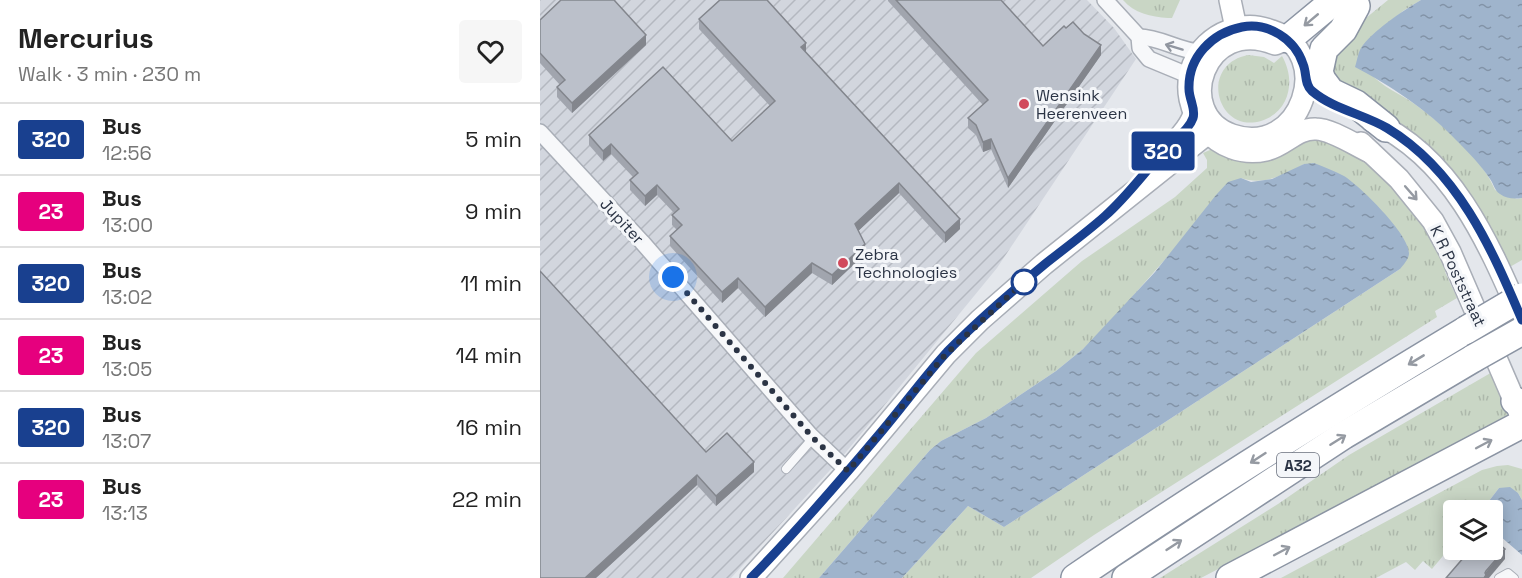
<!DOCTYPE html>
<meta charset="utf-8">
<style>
:root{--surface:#fff;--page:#f6f6f6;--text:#222;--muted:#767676;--line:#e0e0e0}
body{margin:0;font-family:"Space Grotesk",sans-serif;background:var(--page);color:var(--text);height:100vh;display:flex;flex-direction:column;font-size:22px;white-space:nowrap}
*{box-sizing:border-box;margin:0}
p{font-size:20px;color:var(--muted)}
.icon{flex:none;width:33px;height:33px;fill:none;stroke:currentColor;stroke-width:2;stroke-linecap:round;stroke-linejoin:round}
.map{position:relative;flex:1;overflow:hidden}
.drawer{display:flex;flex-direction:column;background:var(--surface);width:540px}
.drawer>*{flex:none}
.badge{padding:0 12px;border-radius:4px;font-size:21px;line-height:39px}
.tools{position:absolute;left:903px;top:500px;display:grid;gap:12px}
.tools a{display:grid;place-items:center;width:60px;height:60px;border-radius:6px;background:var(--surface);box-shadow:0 3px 15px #0003;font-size:30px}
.you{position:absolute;width:30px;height:30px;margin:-15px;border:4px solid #fff;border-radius:50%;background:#1a73e8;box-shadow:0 0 0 9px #1a73e833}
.map>.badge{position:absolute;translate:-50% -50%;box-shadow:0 0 0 3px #fff}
.round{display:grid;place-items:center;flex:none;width:63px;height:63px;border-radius:6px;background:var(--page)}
.overview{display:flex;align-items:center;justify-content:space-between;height:102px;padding:0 18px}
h1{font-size:28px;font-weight:700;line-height:45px}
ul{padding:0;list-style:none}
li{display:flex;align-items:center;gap:18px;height:72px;padding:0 18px;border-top:2px solid var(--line)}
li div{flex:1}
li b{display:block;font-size:22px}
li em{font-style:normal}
li .badge{min-width:66px;font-weight:700;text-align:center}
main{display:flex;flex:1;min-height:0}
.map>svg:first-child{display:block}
</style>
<main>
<section class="drawer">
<div class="overview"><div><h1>Mercurius</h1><p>Walk · 3 min · 230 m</p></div><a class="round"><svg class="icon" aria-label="heart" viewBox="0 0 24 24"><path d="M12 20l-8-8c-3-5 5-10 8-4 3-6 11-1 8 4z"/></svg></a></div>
<ul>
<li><span class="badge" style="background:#19408f;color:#fff">320</span><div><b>Bus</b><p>12:56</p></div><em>5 min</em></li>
<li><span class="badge" style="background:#e6007e;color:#fff">23</span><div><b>Bus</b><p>13:00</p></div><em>9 min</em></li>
<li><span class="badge" style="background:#19408f;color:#fff">320</span><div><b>Bus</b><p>13:02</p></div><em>11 min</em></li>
<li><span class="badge" style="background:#e6007e;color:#fff">23</span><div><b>Bus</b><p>13:05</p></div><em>14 min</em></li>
<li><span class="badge" style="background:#19408f;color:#fff">320</span><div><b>Bus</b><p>13:07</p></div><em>16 min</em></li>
<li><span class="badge" style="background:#e6007e;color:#fff">23</span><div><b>Bus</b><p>13:13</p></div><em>22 min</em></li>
</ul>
</section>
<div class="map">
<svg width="982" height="578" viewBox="0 0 982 578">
<defs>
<pattern id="industrial-furrows" width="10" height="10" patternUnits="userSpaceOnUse" patternTransform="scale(1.5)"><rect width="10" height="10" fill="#d2d6de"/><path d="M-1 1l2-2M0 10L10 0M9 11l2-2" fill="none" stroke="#b4b8c0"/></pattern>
<pattern id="grass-tufts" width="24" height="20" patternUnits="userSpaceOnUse" patternTransform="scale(1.5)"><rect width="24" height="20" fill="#c9d6c5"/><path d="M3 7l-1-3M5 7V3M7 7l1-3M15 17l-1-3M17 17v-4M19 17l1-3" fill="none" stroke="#adb8ab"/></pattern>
<pattern id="water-ripples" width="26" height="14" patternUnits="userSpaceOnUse" patternTransform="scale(1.5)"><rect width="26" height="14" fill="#9fb4cc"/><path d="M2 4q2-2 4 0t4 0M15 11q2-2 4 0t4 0" fill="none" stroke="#8293a7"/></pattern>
</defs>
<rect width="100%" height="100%" fill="#e4e7ec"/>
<polygon fill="url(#industrial-furrows)" points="0,0 547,0 574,28 596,59 457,268 302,457 191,578 0,578"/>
<g fill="url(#grass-tufts)">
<path d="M583,0H640L632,18H628C611,17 594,13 583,0Z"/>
<path d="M848,0H881L863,11L833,36L830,73C842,87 861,94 876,105C903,125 943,159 955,190L977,199L982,198V260L968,268L942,215L792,83V53L804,36Z"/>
<path d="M708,55L724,57L734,63L742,56C750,70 752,86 745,101C740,111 731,118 721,121C677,134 658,65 708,55Z"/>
<path d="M784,137C804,148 826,159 843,174C872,201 891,235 910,269L905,272L917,298L895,311L897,317L554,535L491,578H362L428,506L464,527L860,269L764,164C744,175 723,186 701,178L644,238L562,331L543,349L516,371L446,418L401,441L390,450L279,578H243L436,353L542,261L635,197L667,168V160L663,153L670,150L752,143Z"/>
<polygon points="954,371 970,416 661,578 620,578 738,504 809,455"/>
<polygon points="968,465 982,469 982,500 978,493 959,488 942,510 914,510 913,544 892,569 883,561 875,570 866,562 836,578 741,578 942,470 957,466"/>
</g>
<g fill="url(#water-ripples)">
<path d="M881,0H982V198C974,199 967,199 960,194C954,190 954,184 950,179C941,165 928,152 916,140C888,110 849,85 815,67C817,61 818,53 821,48C831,32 864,10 881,0Z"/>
<path d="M774,163C784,167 795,171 804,176C820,186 869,234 869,253C869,259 864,264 860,269L464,527L428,506L362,578H279L390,450L401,441L446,418L516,371L543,349L615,272L676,195L688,182L701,178L711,182L732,179L764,164Z"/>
<polygon points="970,487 978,493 982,500 982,555 953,530 952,510 942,510 959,488"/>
</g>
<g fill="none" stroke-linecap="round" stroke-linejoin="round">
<defs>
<g id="service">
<polyline points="246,469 273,438"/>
<polyline points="959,578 968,573 974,578"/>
</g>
<g id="minor">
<polyline points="565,0 599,37 600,48 609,59 650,76"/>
<path d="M599,37C620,37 639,51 660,52"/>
<polyline points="0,132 102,242 270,435 308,471"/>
</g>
<g id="secondary">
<polyline points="690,0 696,28 692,40"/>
<path d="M748,39L735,44C664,15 632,114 692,135C762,159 796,52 732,31C716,25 704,25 688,31C672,37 659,50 653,65C635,111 678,161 726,150C745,146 756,128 776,129C791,129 815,145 830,152"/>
<path d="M832,121C913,158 949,244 982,320"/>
<polyline points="821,143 859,179 893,221 910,252 981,416"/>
<path d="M609,168C624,151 647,135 654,114"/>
<polyline points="211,578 308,471 406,354 440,320 504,264 663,137 682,133"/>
</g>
<g id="motorway">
<polyline points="816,6 803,30 784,49 779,72 782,80 791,92 816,104 846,128"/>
<polyline points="748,39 795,0"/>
<polyline points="975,401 982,404"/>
<path d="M535,578C662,491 793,410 926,330"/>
<polyline points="586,578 804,435 934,358"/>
<polyline points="690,578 982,424"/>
</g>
</defs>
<use href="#service" stroke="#a9aeb7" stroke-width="10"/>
<use href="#minor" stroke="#a9aeb7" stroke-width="18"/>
<use href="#secondary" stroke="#a9aeb7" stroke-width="24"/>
<use href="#motorway" stroke="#8b94a3" stroke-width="30"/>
<use href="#service" stroke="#f7f8fa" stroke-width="8"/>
<use href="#minor" stroke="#f7f8fa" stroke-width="15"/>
<use href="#secondary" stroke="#fff" stroke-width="21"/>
<use href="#motorway" stroke="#fff" stroke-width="27"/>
<defs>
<g id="motorway-bridge">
<polyline points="926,330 982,297"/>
<polyline points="934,358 982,331"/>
</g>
</defs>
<use href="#motorway-bridge" stroke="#8b94a3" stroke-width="30" stroke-linecap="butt"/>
<use href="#motorway-bridge" stroke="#fff" stroke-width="27"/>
</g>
<g fill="#a1a5ae">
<polygon points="348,0 461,0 503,46 526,28 561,55 468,188 451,149 443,152 436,135 428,128 428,118 443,105 348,1"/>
<polygon points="159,19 266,53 420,229 405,243 359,193 318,231 325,254 292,285 272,273 225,317 198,288 182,303 130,246 130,236 137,230 132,225 132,215 134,213 117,195 105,206 90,190 90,180 93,177 71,154 63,161 49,145 49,135 192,141 230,106 159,29"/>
<polygon points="0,20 106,45 32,113 17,97 17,87 20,85 0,63"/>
<polygon points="166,452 214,472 176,506 157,485 56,578"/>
</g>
<g fill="#83868d">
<polygon points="106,35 106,45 32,113 32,103"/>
<polygon points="266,43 266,53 261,47"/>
<polygon points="561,45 561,55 468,188 468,178"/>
<polygon points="451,139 451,149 443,152 443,142"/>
<polygon points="71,144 71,154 63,161 63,151"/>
<polygon points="359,183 359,193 315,234 315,224"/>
<polygon points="117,185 117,195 105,206 105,196"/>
<polygon points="420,219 420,229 405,243 405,233"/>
<polygon points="325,244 325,254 292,285 292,275"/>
<polygon points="272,263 272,273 225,317 225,307"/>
<polygon points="198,278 198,288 182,303 182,292"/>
<polygon points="214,462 214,472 176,506 176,496"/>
<polygon points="157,475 157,485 56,578 45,578"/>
<polygon points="965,549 965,559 949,578 944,578 945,573"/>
</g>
<g fill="#bbc0ca" stroke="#83868d" stroke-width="1.5">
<polygon points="21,0 74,0 106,35 32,103 17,87 25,80 0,53 0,20"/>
<polygon points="180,0 227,0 266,43 261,47 420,219 405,233 359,183 315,224 325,244 292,275 272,263 225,307 198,278 182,292 130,236 142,225 132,215 139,209 117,185 105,196 90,180 98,173 71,144 63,151 49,135 123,67 192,141 235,101 159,19"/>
<polygon points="356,0 461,0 503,46 524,26 526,28 533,22 544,34 561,45 468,178 451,139 443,142 436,125 428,118 448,100"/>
<polygon points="0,271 166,452 187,433 214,462 176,496 157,475 45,578 0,578"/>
<polygon points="952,538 965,549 946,571 945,573 946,575 944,578 906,578 931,549 952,549"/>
</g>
<defs><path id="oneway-shaft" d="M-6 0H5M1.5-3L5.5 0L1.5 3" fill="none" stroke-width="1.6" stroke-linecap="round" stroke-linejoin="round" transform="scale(1.5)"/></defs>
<g stroke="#959aa2">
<use href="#oneway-shaft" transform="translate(771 20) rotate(140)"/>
<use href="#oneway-shaft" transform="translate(871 193) rotate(49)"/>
<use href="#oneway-shaft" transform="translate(876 360) rotate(149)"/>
<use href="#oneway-shaft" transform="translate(798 440) rotate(-32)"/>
<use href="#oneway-shaft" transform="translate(944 444) rotate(-28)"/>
<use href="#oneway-shaft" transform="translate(718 458) rotate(147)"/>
<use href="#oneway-shaft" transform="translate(634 545) rotate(-33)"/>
<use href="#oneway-shaft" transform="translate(742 551) rotate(-28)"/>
</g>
<use stroke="#9196a0" href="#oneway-shaft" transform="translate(634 47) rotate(-163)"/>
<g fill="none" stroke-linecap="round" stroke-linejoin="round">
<defs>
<path id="line" d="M211,578C257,531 300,481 342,431C364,405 384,377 407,352C437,321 471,292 505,264C525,248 546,233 565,216C591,193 610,164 634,141C641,135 650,127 653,118C656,109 649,99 649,89C648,57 672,33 702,27C728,22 755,39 763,64C767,73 764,84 772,91C793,109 823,114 847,128C918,171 951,247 982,320"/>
</defs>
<use href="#line" stroke="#fff" stroke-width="14"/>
<use href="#line" stroke="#19408f" stroke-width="9"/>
<polyline stroke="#2b3445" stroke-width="6" stroke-dasharray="0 10.8" points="133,277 273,438 308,471 406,354 486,280 484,282"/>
</g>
<g fill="#d1495b" stroke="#f4f6f9" stroke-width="2">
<circle cx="484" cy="104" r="6"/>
<circle cx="303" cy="263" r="6"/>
</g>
<circle fill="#fff" stroke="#19408f" stroke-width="3" cx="484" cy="282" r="12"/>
<g text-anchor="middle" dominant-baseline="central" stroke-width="6" stroke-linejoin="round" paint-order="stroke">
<rect fill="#f4f6f9" stroke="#676e7b" stroke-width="1.5" x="737" y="453" width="42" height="24" rx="4.5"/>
<g font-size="15" font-weight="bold" fill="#2b3445">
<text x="758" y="465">A32</text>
</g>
<g font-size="16" fill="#2b3445" stroke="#f4f6f9" text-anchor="start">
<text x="496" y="95">Wensink<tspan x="496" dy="18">Heerenveen</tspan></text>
<text x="315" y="254">Zebra<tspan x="315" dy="18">Technologies</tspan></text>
</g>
<g font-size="16" fill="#2b3445" stroke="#f4f6f9">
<text transform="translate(82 221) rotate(47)">Jupiter</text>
<text transform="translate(918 276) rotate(65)">K R Poststraat</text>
</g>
</g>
</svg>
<div class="tools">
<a><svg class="icon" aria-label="layers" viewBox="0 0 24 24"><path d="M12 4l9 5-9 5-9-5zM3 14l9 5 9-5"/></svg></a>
</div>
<div class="you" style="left:133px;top:277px"></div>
<b class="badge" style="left:623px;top:151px;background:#19408f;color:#fff">320</b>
</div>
</main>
